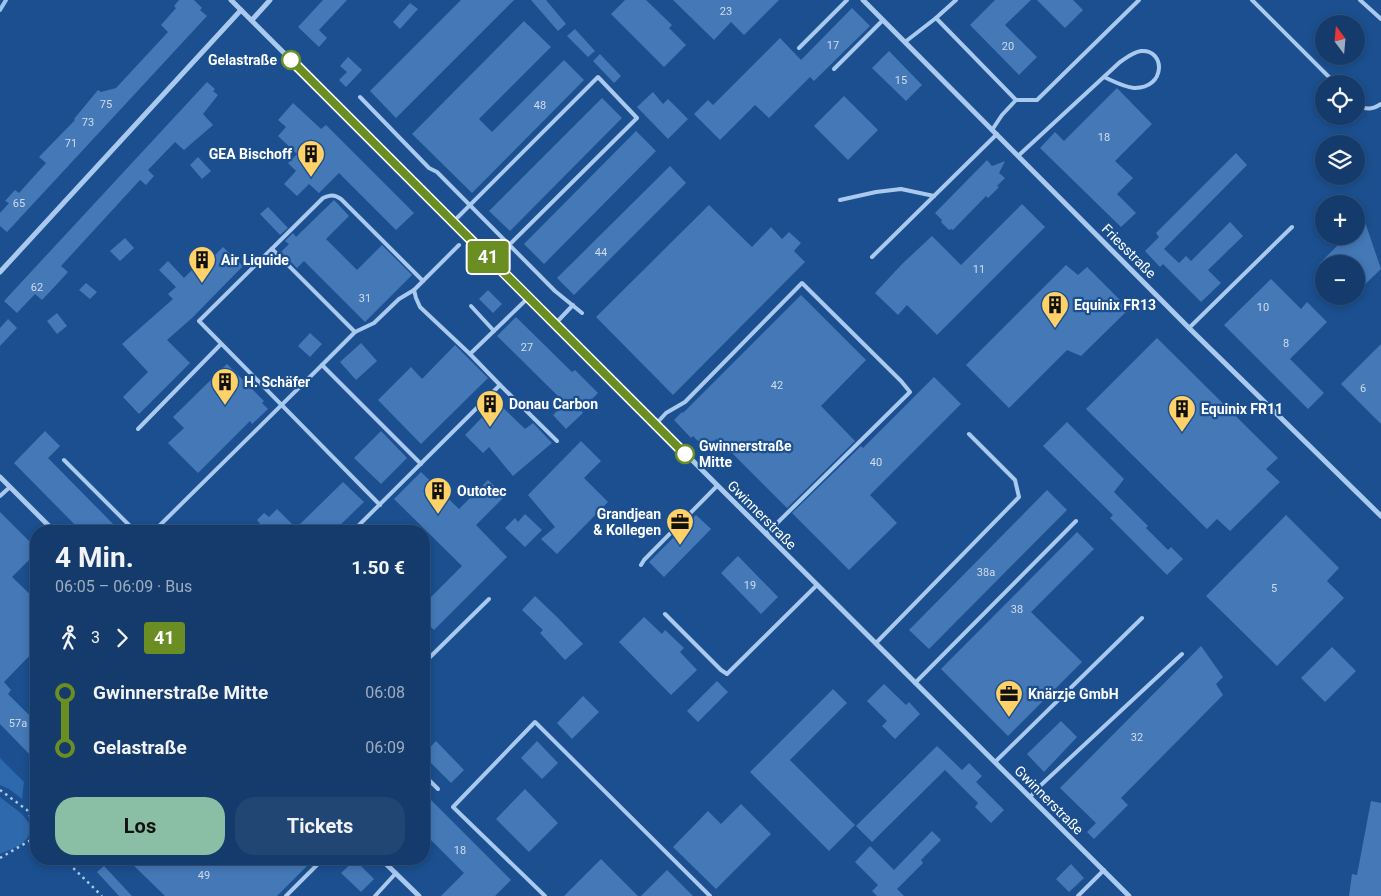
<!DOCTYPE html>
<html lang="de">
<meta charset="utf-8">
<style>
:root{--surface:#143b6b;--page:#214673;--text:#f1f3f6;--muted:#9dadc1;--line:#33557e;--accent:#8abfa5}
body{margin:0;font-family:Roboto,sans-serif;background:var(--page);color:var(--text);height:100vh;display:flex;flex-direction:column;font-size:19px;white-space:nowrap}
*{box-sizing:border-box;margin:0}
p{font-size:16px;color:var(--muted)}
.icon{flex:none;width:28px;height:28px;fill:none;stroke:currentColor;stroke-width:2;stroke-linecap:round;stroke-linejoin:round}
.map{position:relative;flex:1;overflow:hidden}
.drawer{position:absolute;left:30px;top:525px;width:400px;height:340px;display:flex;flex-direction:column;background:var(--surface);border-radius:20px;box-shadow:0 2px 8px #0003,0 0 0 1px var(--line)}
.drawer>*{flex:none}
.badge{padding:0 10px;border-radius:4px;font-size:18px;line-height:32px}
.needle{width:32px;rotate:344deg}
.controls{position:absolute;left:1315px;top:15px;display:grid;gap:10px}
.controls a{display:grid;place-items:center;width:50px;height:50px;border-radius:50%;background:var(--surface);box-shadow:0 2px 8px #0003,0 0 0 1px var(--line);font-size:25px}
.map>.badge{position:absolute;translate:-50% -50%;box-shadow:0 0 0 2px #fff}
.legs{display:flex;align-items:center;gap:8px;height:55px;padding:0 25px;font-size:16px}
.legs p{margin-inline-start:auto}
.head{display:flex;align-items:center;justify-content:space-between;height:85px;padding:0 25px}
h1{font-size:28px;font-weight:700;line-height:38px}
.cta{display:flex;gap:10px;margin-top:auto;padding:10px 25px}
.cta a{flex:1;height:58px;border-radius:20px;background:var(--accent);color:#111;font-size:20px;font-weight:700;line-height:58px;text-align:center}
.cta a+a{background:var(--page);color:var(--text)}
ul{padding:0 25px;list-style:none}
li{display:flex;align-items:center;gap:18px;height:55px;font-size:19px}
li i{display:grid;place-items:center;width:8px;height:100%;margin:0 6px;background:currentColor}
li i::after{content:'';width:12px;height:12px;margin:-6px;border:4px solid;border-radius:50%;background:var(--surface)}
li p{margin-inline-start:auto}
li:first-child i{background:linear-gradient(#0000 50%,currentColor 0)}
li:last-child i{background:linear-gradient(currentColor 50%,#0000 0)}
.map>svg:first-child{display:block}
</style>
<div class="map">
<svg width="1381" height="896" viewBox="0 0 1381 896">
<rect width="100%" height="100%" fill="#1b4f8f"/>
<g fill="#2e69ad">
<polygon points="0,758 24,782 22,799 9,789 0,785"/>
<path d="M0,797L22,814L31,826C29,845 16,847 0,854Z"/>
</g>
<g fill="none" stroke-linecap="round" stroke-linejoin="round">
<polyline stroke="#9cc4f0" stroke-width="4" points="0,10 6,0"/>
</g>
<g fill="#4478b7">
<polygon points="179,0 194,0 202,8 200,10 207,16 7,232 0,226 0,213 9,203 5,201 15,190 19,193 46,163 39,157 75,120 74,119 98,90 101,92 116,88 168,32 161,25 176,8 174,6"/>
<polygon points="323,0 347,0 319,30 327,38 319,47 298,27"/>
<polygon points="461,0 514,0 396,118 370,91"/>
<polygon points="531,0 546,0 566,24 558,31"/>
<polygon points="625,0 646,0 672,25 669,28 686,45 664,67 611,14"/>
<polygon points="673,0 779,0 744,35 731,22 714,40"/>
<polygon points="995,0 1031,0 1005,25 1037,57 1019,75 970,25"/>
<polygon points="1037,0 1073,0 1083,10 1065,28"/>
<polygon points="410,3 418,9 400,29 393,22"/>
<polygon points="852,8 870,26 814,81 810,77 769,118 755,105 720,140 694,114 708,100 713,105 780,38 801,60"/>
<polygon points="524,21 551,47 479,119 492,132 564,60 584,80 472,193 412,134"/>
<polygon points="575,29 595,51 588,57 567,36"/>
<polygon points="889,51 922,85 906,101 872,68"/>
<polygon points="600,54 621,76 614,83 593,61"/>
<polygon points="348,57 362,70 346,87 339,80 347,72 340,66"/>
<polygon points="207,82 215,89 213,91 218,95 203,114 213,125 184,150 175,142 148,170 154,176 146,185 140,180 61,266 68,272 59,282 42,300 35,294 17,313 4,301"/>
<polygon points="1117,88 1152,124 1115,161 1133,178 1117,194 1136,213 1121,227 1040,148 1055,132 1064,141"/>
<polygon points="653,92 663,104 668,99 688,119 668,139 637,107"/>
<polygon points="844,96 878,130 848,160 814,126"/>
<polygon points="602,98 622,118 510,231 489,211"/>
<polygon points="293,103 321,129 326,125 414,213 396,230 339,173 319,193 309,184 297,196 284,184 296,171 288,163 297,154 278,136 286,127 278,120"/>
<polygon points="636,131 656,151 544,264 524,244"/>
<polygon points="1236,153 1247,165 1164,249 1179,263 1186,256 1191,261 1230,222 1243,236 1208,270 1221,283 1201,302 1163,264 1160,267 1145,251 1159,237 1156,233"/>
<polygon points="198,157 211,171 202,179 190,165"/>
<polygon points="987,160 992,166 1005,161 999,173 1005,178 997,186 999,187 988,198 986,196 953,230 951,229 949,230 941,222 942,220 935,213"/>
<polygon points="670,166 686,183 574,295 557,278"/>
<polygon points="334,200 349,216 326,239 357,270 382,245 412,275 365,322 304,261 297,268 281,252 289,244 285,241 293,233 296,237"/>
<polygon points="1022,204 1045,227 937,335 907,305 898,315 875,293 902,264 932,236 961,265"/>
<polygon points="709,205 752,247 771,227 782,239 789,232 801,243 794,251 805,262 673,395 596,317"/>
<polygon points="268,207 288,228 280,235 260,214"/>
<polygon points="1364,219 1381,269 1356,293 1356,264 1319,264 1347,236 1356,236 1356,227"/>
<polygon points="125,238 134,248 120,261 110,251"/>
<polygon points="223,247 243,266 192,318 167,340 190,363 139,414 123,397 148,372 122,344 173,299 168,294 176,287 159,270 168,261 184,278 192,270 196,274"/>
<polygon points="1066,265 1078,275 1087,267 1129,309 1081,356 1067,350 1009,408 966,365"/>
<polygon points="1271,279 1301,309 1307,302 1327,322 1290,359 1324,393 1308,409 1224,325"/>
<polygon points="86,283 97,292 90,299 79,290"/>
<polygon points="488,290 502,304 493,313 479,299"/>
<polygon points="801,295 866,360 821,406 855,441 787,508 722,443 716,439 706,449 693,436 691,438 674,420 682,412 683,413"/>
<polygon points="57,313 67,326 57,334 47,321"/>
<polygon points="516,317 572,372 575,370 598,393 581,410 583,413 566,429 553,415 565,403 497,336"/>
<polygon points="8,319 17,328 0,346 0,328"/>
<polygon points="310,333 322,344 310,357 298,346"/>
<polygon points="1157,338 1278,458 1266,469 1280,482 1230,531 1217,519 1207,529 1086,409"/>
<polygon points="361,343 377,361 356,380 340,362"/>
<polygon points="1381,344 1381,424 1341,384"/>
<polygon points="455,345 488,378 421,444 378,400 411,367 422,379"/>
<polygon points="227,364 264,401 262,403 268,409 252,424 250,421 198,473 168,443 184,428 173,417"/>
<polygon points="934,377 961,404 870,495 897,523 849,570 792,513 861,446 863,448"/>
<polygon points="497,402 525,429 533,423 552,443 513,476 489,447 483,453 465,435"/>
<polygon points="1067,422 1124,479 1114,492 1148,526 1146,528 1168,550 1171,547 1183,559 1167,575 1110,518 1113,515 1043,446"/>
<polygon points="45,431 60,446 48,458 120,531 81,531 14,463"/>
<polygon points="381,431 407,458 381,484 354,458"/>
<polygon points="581,441 601,461 584,478 608,502 557,554 541,539 555,527 528,495"/>
<polygon points="421,472 459,509 488,480 505,496 476,525 507,557 434,630 424,620 424,604 462,566 394,499"/>
<polygon points="343,482 364,502 334,531 254,531 261,525 257,520 264,513 269,517 277,509 296,528"/>
<polygon points="1047,490 1067,510 929,649 909,630"/>
<polygon points="0,512 36,548 36,553 12,577 36,600 36,649 4,682 11,690 8,694 36,722 36,761 0,724"/>
<polygon points="525,514 542,530 525,547 505,528 515,518 518,522"/>
<polygon points="696,515 711,529 664,577 649,562"/>
<polygon points="1286,515 1339,568 1327,581 1344,598 1277,666 1206,596"/>
<polygon points="1077,532 1094,549 1031,612 1082,662 1008,736 941,669"/>
<polygon points="738,556 778,597 761,614 721,573"/>
<polygon points="535,596 557,617 583,644 565,660 540,633 543,630 522,610"/>
<polygon points="644,617 662,634 665,630 684,648 680,652 697,670 671,695 619,642"/>
<polygon points="1201,646 1223,677 1216,684 1223,695 1121,798 1128,805 1094,839 1087,832 1096,823 1060,788"/>
<polygon points="1332,647 1356,671 1325,702 1301,678"/>
<polygon points="717,681 728,692 698,722 687,711"/>
<polygon points="884,684 906,705 909,702 920,714 895,739 882,726 887,721 867,701"/>
<polygon points="833,689 847,703 790,760 855,825 829,851 750,772"/>
<polygon points="583,696 599,712 572,739 557,723"/>
<polygon points="1061,721 1077,737 1044,772 1027,754"/>
<polygon points="436,741 464,770 451,783 424,756 424,754"/>
<polygon points="537,741 558,763 542,779 521,758"/>
<polygon points="937,746 962,770 969,763 982,776 976,782 1004,810 991,823 975,807 978,803 945,770 872,842 856,826"/>
<polygon points="525,789 558,823 529,852 496,819"/>
<polygon points="424,793 511,880 495,896 441,896 464,873 424,833"/>
<polygon points="1371,801 1381,803 1381,896 1349,896 1352,874 1357,875"/>
<polygon points="741,804 771,834 716,889 673,847 708,811 721,824"/>
<polygon points="932,831 941,840 921,860 923,863 897,889 904,896 877,896 872,891 878,885 855,862 870,846 894,870"/>
<polygon points="127,859 178,859 185,866 192,859 314,859 277,896 165,896"/>
<polygon points="601,859 638,896 564,896"/>
<polygon points="355,860 374,879 361,892 341,873"/>
<polygon points="1071,864 1084,878 1069,892 1056,879"/>
<polygon points="104,866 132,896 119,896 97,872"/>
<polygon points="667,870 693,896 641,896"/>
</g>
<g fill="none" stroke-linecap="round" stroke-linejoin="round">
<g stroke="#a9c9ee" stroke-width="2.5" stroke-dasharray="2.5 4" stroke-linecap="butt">
<polyline points="0,790 27,810 36,828"/>
<polyline points="0,858 36,837"/>
<polyline points="64,859 102,896"/>
</g>
<g stroke="#a9c9ee" stroke-width="4">
<polyline points="1252,0 1336,84"/>
<polyline points="1360,0 1381,19"/>
<polyline points="936,18 956,0"/>
<polyline points="905,42 936,18 1016,100 1002,115 992,130"/>
<polyline points="799,48 847,0"/>
<polyline points="834,69 883,20"/>
<polyline points="360,97 429,168 437,172 555,291 582,313"/>
<polyline points="1016,100 1037,100 1139,0"/>
<path d="M1356,104C1365,110 1372,110 1381,104"/>
<path d="M1018,156L1120,62C1126,58 1133,52 1141,51C1166,49 1166,89 1134,88C1124,87 1113,81 1104,77"/>
<polyline points="840,200 876,192 901,189 934,196"/>
<polyline points="453,222 598,77 637,118 509,245"/>
<polyline points="272,249 355,332"/>
<polyline points="872,257 997,134"/>
<polyline points="423,281 459,245"/>
<polyline points="414,290 416,298 420,307 470,354"/>
<polyline points="471,306 494,331"/>
<polyline points="555,324 573,305"/>
<polyline points="1189,328 1292,227"/>
<polyline points="500,385 557,441"/>
<polyline points="656,424 666,413 685,402 802,283 901,381 910,392 766,534"/>
<polyline points="138,429 221,344"/>
<polyline points="64,460 135,531"/>
<polyline points="0,496 10,487"/>
<path d="M380,505L199,321L323,198C330,195 334,194 341,199L423,281L414,290L399,299L374,323L355,332L322,365L421,464"/>
<polyline points="154,531 322,365"/>
<polyline points="353,531 500,385 470,354 529,297"/>
<polyline points="641,565 644,560 717,486"/>
<polyline points="665,614 721,670 727,674 817,585"/>
<polyline points="876,643 1019,497 1015,480 969,434"/>
<polyline points="424,663 489,599"/>
<polyline points="36,665 34,667 36,669"/>
<polyline points="915,683 1076,521"/>
<polyline points="995,762 1142,618"/>
<polyline points="424,775 438,789"/>
<polyline points="1030,797 1041,785 1182,654"/>
<polyline points="286,896 323,859"/>
<polyline points="375,896 396,873"/>
<polyline points="545,896 453,807 535,722 710,896"/>
<polyline points="1078,896 1104,870"/>
</g>
<g stroke="#a9c9ee" stroke-width="5">
<polyline points="231,0 1129,896"/>
<polyline points="863,0 1189,328 1381,516"/>
<polyline points="252,20 270,0"/>
<polyline points="0,272 241,10"/>
<polyline points="0,477 54,531"/>
<polyline points="381,859 419,896"/>
</g>
</g>
<g fill="none" stroke-linecap="round" stroke-linejoin="round">
<defs>
<polyline id="line-1" points="291,60 685,454"/>
</defs>
<use href="#line-1" stroke="#fff" stroke-width="11"/>
<use href="#line-1" stroke="#6b8e23" stroke-width="8"/>
</g>
<defs>
<symbol id="building-pin" viewBox="-11 -11 22 30"><path d="M0 17L-7.5 6A9.5 9.5 0 1 1 7.5 6Z" fill="#ffd166" stroke="#1b4f8f"/><path d="M-4-6H4V6H1V3H-1V6H-4ZM-2.5-4.3h1.7v1.8h-1.7ZM.8-4.3h1.7v1.8H.8ZM-2.5-1h1.7V.8h-1.7ZM.8-1h1.7V.8H.8Z" fill="#111"/></symbol>
<symbol id="office-pin" viewBox="-11 -11 22 30"><path d="M0 17L-7.5 6A9.5 9.5 0 1 1 7.5 6Z" fill="#ffd166" stroke="#1b4f8f"/><path d="M-6-3h4V-5.5h4V-3h4V5H-6ZM-1-4.5V-3h2v-1.5ZM-6 0V1H6V0Z" fill="#111"/></symbol>
</defs>
<g fill-rule="evenodd">
<use href="#building-pin" x="295" y="138" width="32" height="43"/>
<use href="#building-pin" x="186" y="244" width="32" height="43"/>
<use href="#building-pin" x="1039" y="289" width="32" height="43"/>
<use href="#building-pin" x="209" y="366" width="32" height="43"/>
<use href="#building-pin" x="474" y="388" width="32" height="43"/>
<use href="#building-pin" x="1166" y="393" width="32" height="43"/>
<use href="#building-pin" x="422" y="475" width="32" height="43"/>
<use href="#office-pin" x="664" y="506" width="32" height="43"/>
<use href="#office-pin" x="993" y="678" width="32" height="43"/>
</g>
<g fill="#fff" stroke="#6b8e23" stroke-width="2.5">
<circle cx="291" cy="60" r="9"/>
<circle cx="685" cy="454" r="9"/>
</g>
<g text-anchor="middle" dominant-baseline="central" stroke-width="4.5" stroke-linejoin="round" paint-order="stroke">
<g font-size="11" fill="#d0dded">
<text x="726" y="11">23</text>
<text x="833" y="45">17</text>
<text x="1008" y="46">20</text>
<text x="901" y="80">15</text>
<text x="106" y="104">75</text>
<text x="540" y="105">48</text>
<text x="88" y="122">73</text>
<text x="1104" y="137">18</text>
<text x="71" y="143">71</text>
<text x="19" y="203">65</text>
<text x="601" y="252">44</text>
<text x="979" y="269">11</text>
<text x="37" y="287">62</text>
<text x="365" y="298">31</text>
<text x="1263" y="307">10</text>
<text x="1286" y="343">8</text>
<text x="527" y="347">27</text>
<text x="777" y="385">42</text>
<text x="1363" y="388">6</text>
<text x="876" y="462">40</text>
<text x="986" y="572">38a</text>
<text x="750" y="585">19</text>
<text x="1274" y="588">5</text>
<text x="1017" y="609">38</text>
<text x="18" y="723">57a</text>
<text x="1137" y="737">32</text>
<text x="460" y="850">18</text>
<text x="204" y="875">49</text>
</g>
<g font-size="14" font-weight="bold" fill="#fff" stroke="#1b4f8f" text-anchor="end">
<text x="277" y="60">Gelastraße</text>
<text x="699" y="446" text-anchor="start">Gwinnerstraße<tspan x="699" dy="16">Mitte</tspan></text>
</g>
<g font-size="14" font-weight="bold" fill="#fff" stroke="#1b4f8f" text-anchor="start">
<text x="292" y="154" text-anchor="end">GEA Bischoff</text>
<text x="221" y="260">Air Liquide</text>
<text x="1074" y="305">Equinix FR13</text>
<text x="244" y="382">H. Schäfer</text>
<text x="509" y="404">Donau Carbon</text>
<text x="1201" y="409">Equinix FR11</text>
<text x="457" y="491">Outotec</text>
<text x="661" y="514" text-anchor="end">Grandjean<tspan x="661" dy="16">&amp; Kollegen</tspan></text>
<text x="1028" y="694">Knärzje GmbH</text>
</g>
<g font-size="14" fill="#fff" stroke="#1b4f8f">
<text transform="translate(1129 251) rotate(45)">Friesstraße</text>
<text transform="translate(762 515) rotate(45)">Gwinnerstraße</text>
<text transform="translate(1049 800) rotate(45)">Gwinnerstraße</text>
</g>
</g>
</svg>
<div class="controls">
<a><svg class="needle" viewBox="-14 -14 28 28"><path d="M0-13l5 13h-10z" fill="#e53935"/><path d="M0 13l5-13h-10z" fill="#9dadc1"/></svg></a>
<a><svg class="icon" aria-label="locate" viewBox="0 0 24 24"><circle cx="12" cy="12" r="6"/><path d="M12 2v4M12 18v4M2 12h4M18 12h4"/></svg></a>
<a><svg class="icon" aria-label="layers" viewBox="0 0 24 24"><path d="M12 4l9 5-9 5-9-5zM3 14l9 5 9-5"/></svg></a>
<a>+</a>
<a>−</a>
</div>
<b class="badge" style="left:488px;top:257px;background:#6b8e23;color:#fff">41</b>
<section class="drawer">
<div class="head"><div><h1>4 Min.</h1><p>06:05 – 06:09 · Bus</p></div><b>1.50 €</b></div>
<div class="legs"><svg class="icon" aria-label="walk" viewBox="0 0 24 24"><circle cx="13" cy="4" r="2"/><path d="M13 8l-2 6 4 7M11 14l-3 7M7 12l3-4h3l4 4"/></svg>3<svg class="icon" aria-label="forward" viewBox="0 0 24 24"><path d="M9 5l7 7-7 7"/></svg><b class="badge" style="background:#6b8e23;color:#fff">41</b></div>
<ul>
<li><i style="color:#6b8e23"></i><b>Gwinnerstraße Mitte</b><p>06:08</p></li>
<li><i style="color:#6b8e23"></i><b>Gelastraße</b><p>06:09</p></li>
</ul>
<div class="cta"><a>Los</a><a>Tickets</a></div>
</section>
</div>
